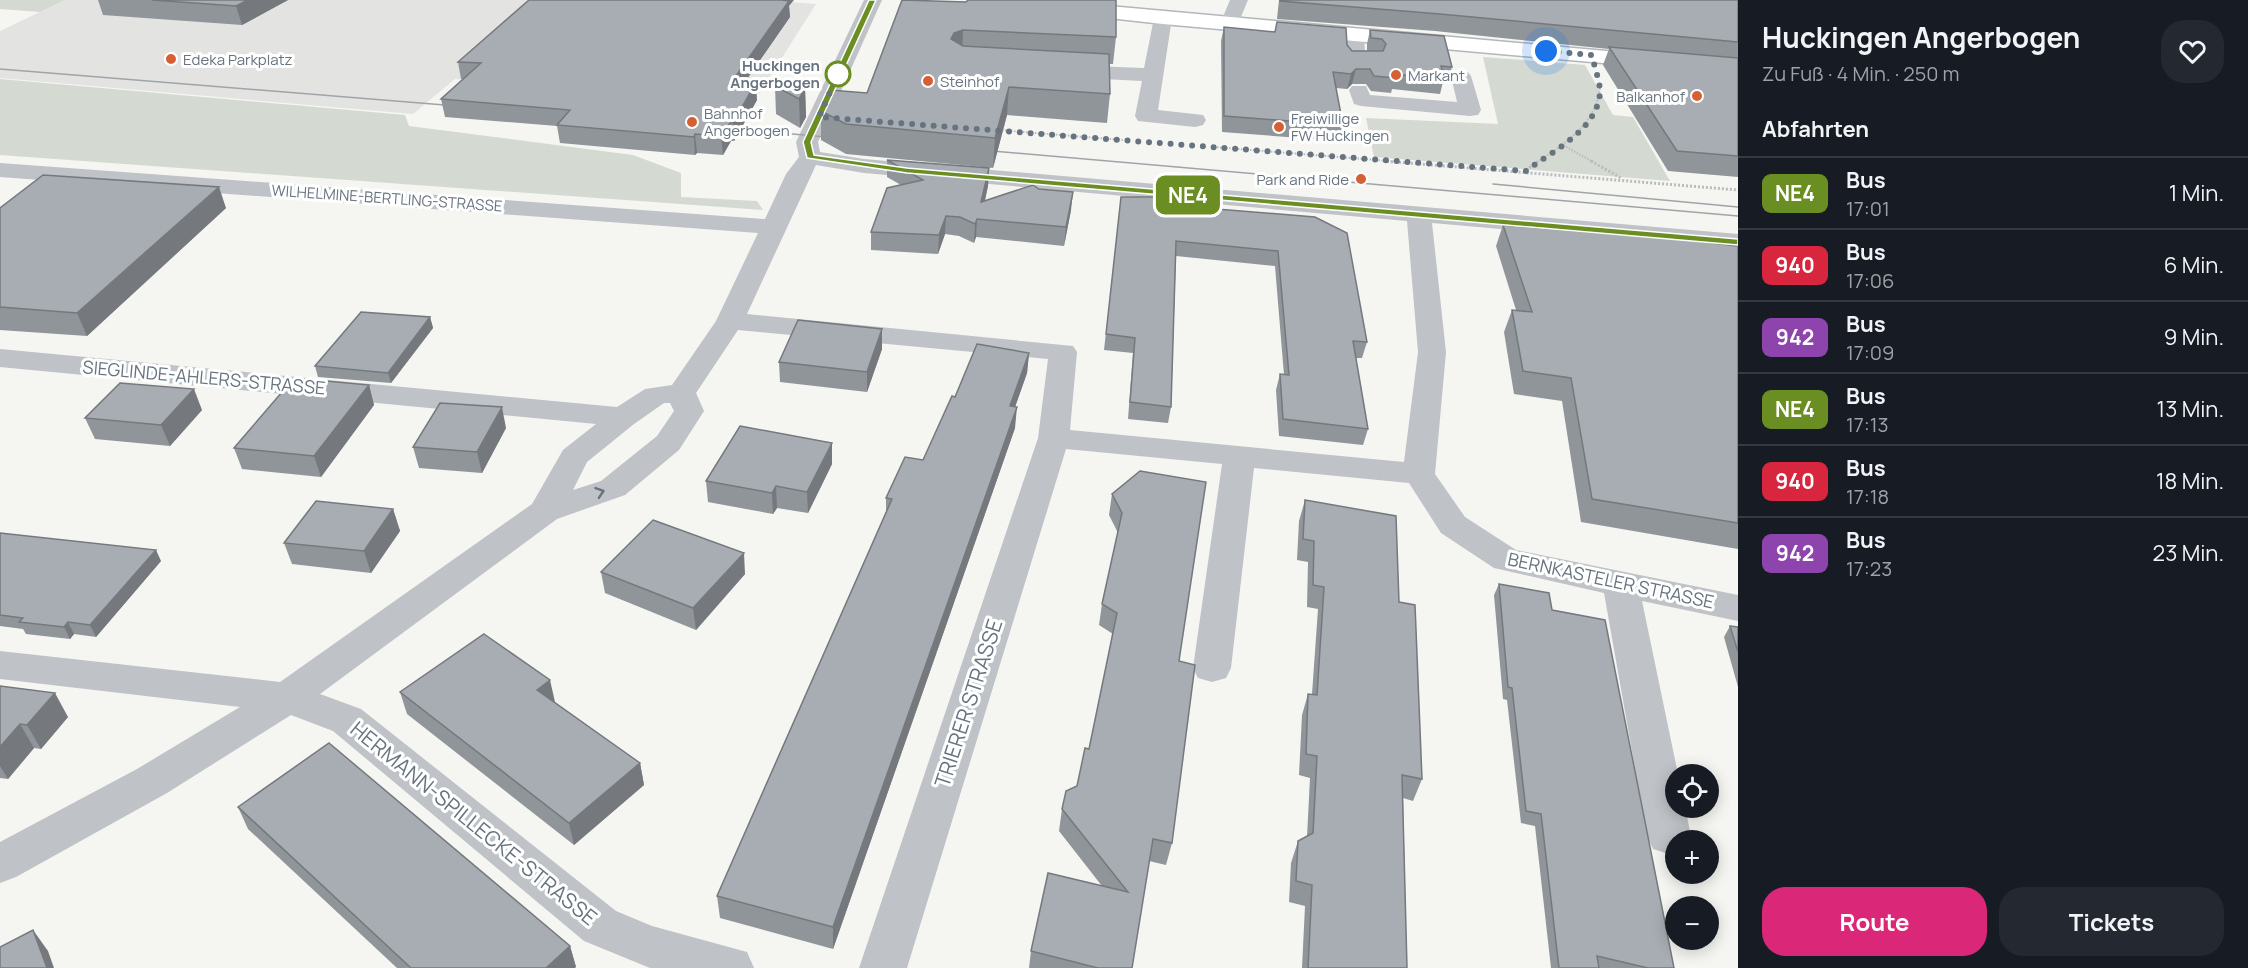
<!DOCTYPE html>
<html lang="de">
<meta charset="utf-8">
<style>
:root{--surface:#171b24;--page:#242831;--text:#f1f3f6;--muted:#9ea1a6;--line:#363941;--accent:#db2777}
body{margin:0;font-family:Manrope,sans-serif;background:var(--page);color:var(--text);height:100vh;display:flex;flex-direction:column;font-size:22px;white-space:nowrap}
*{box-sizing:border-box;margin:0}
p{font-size:20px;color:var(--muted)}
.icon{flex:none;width:33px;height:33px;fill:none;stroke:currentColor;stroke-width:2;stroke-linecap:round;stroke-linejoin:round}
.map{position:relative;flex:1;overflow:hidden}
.panel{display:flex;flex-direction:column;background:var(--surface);width:510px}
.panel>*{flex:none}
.badge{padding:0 12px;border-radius:9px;font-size:21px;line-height:39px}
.buttons{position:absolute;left:1665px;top:764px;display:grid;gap:12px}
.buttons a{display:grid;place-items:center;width:54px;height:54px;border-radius:50%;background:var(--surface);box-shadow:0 3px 15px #0003;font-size:30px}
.you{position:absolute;width:30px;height:30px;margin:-15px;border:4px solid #fff;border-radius:50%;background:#1a73e8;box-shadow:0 0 0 9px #1a73e833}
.map>.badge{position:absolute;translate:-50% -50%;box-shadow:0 0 0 3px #fff}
h2{padding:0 24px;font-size:22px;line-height:54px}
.round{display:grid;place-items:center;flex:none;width:63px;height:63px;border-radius:24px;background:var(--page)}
.headline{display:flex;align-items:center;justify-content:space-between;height:102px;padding:0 24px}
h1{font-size:28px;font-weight:700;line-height:45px}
.action{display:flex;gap:12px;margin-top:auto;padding:12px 24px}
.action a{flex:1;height:69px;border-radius:24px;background:var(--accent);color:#fff;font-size:24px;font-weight:700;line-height:69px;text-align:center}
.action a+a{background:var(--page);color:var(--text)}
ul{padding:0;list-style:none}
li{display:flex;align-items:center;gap:18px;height:72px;padding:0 24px;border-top:2px solid var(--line)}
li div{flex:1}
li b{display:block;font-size:22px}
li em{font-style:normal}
li .badge{min-width:66px;font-weight:700;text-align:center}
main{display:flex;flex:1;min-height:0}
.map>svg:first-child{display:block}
</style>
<main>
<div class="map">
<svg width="1738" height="968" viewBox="0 0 1738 968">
<rect width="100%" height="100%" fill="#f5f5f2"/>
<polygon fill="#e3e4e2" points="65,0 763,0 816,4 759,94 602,83 595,91 455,79 413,114 0,78 0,31"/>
<g fill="#d4dad2">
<polygon points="0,0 65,0 40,12 0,9"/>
<polygon points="1483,57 1585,65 1613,115 1633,117 1670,181 1374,157 1366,118 1498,124"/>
<polygon points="0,79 405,115 409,126 633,155 681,173 681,197 757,201 763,210 0,155"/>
</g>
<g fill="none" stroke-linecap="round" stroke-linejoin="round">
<defs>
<polygon id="major" points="982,0 1043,0 1738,63 1738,75 1163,24 991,5"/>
</defs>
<use href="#major" stroke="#b3b6ba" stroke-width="3"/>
<g stroke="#b9bbbe" stroke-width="2" stroke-dasharray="1.5 1.5" stroke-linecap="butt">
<polyline points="999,130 1123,140"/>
<polyline points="1561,144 1593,162"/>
<polyline points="1214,147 1401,162"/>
<path d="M1537,162C1566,143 1595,125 1600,88"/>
</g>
<g stroke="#b9bbbe" stroke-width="3" stroke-dasharray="2 2" stroke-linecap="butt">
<polyline points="1383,161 1738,190"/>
<polyline points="1591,161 1621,178"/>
<polyline points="1526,170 1539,161"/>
</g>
<g fill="#bfc2c6" fill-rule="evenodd">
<path d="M864,0H882L818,142L820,152L864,159L1738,234V250L1432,223L1446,352L1435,474L1465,517L1516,550L1738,595V621L1642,601L1678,774H1676V807H1685L1691,836L1689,840H1676V852L1669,854L1653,849L1647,836L1604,593L1494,568L1441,533L1409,483L1254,468L1231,668L1226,678L1212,682L1198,678L1193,668L1222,464L1066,449L907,968H859L1038,438L1048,359L738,330L696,393L704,411L679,450L625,495L557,519L320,694L361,709L616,911L652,926L747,952L754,968H650L584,941L333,731L291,715L167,793L16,877L0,883V842L137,769L240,707L0,679V651L280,682L532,504L563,450L596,424L0,367V349L617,407L645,389L672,385L716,321L758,233L0,177V163L765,219L786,174L799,157L796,142ZM816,165L864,173L1407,221L1418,352L1404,462L1070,430L1077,352L1073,346L747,314ZM664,403H670L674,411L657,436L601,481L573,490L587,462L634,424Z"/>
<polygon points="1230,0 1248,0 1238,24 1229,30 1220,24"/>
<polygon points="1163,12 1172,18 1158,110 1203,115 1206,120 1203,125 1195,127 1138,121 1135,116 1142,81 1065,77 1058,75 1055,71 1058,67 1065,65 1144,68 1154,18"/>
<polygon points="1354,28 1364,34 1365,54 1378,56 1381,60 1378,64 1349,63 1346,59 1344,34"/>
<polygon points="1461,70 1468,72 1471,76 1481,110 1478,115 1470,116 1361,106 1354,104 1349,90 1352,86 1366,86 1370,95 1457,102 1451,76 1454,72"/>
</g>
<use href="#major" fill="#fff" fill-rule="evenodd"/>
<g stroke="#9fa4a9" stroke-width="1.5">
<polyline points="0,69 457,106"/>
<polyline points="724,128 837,138"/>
<polyline points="981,150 1738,216"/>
<polyline points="1493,184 1738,207"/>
</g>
</g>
<g fill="#909599">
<polygon points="98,0 288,0 242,25 103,15"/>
<polygon points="1279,0 1738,0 1738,177 1668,171 1603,65 1609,49 1435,31 1277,19"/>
<polygon points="966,2 1116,37 1113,64 1110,64 1110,94 1107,123 1007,115 993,168 846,154 821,140 821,111 867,93"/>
<polygon points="789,6 790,17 745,81 757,100 734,141 731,141 723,155 697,153 695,155 560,143 557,126 445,117 441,99 463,79 461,79 458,62"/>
<polygon points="1224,27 1347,45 1352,51 1367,51 1367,44 1370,30 1452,67 1448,82 1443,82 1440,94 1392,89 1391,93 1371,91 1366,84 1352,84 1347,89 1336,88 1343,125 1340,141 1222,132 1221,41"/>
<polygon points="775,86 805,88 806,117 800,128 776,114"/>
<polygon points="887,160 989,168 988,186 985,201 1071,210 1064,246 976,237 974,243 959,236 945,234 938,254 871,250 871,232 901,185 887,177"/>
<polygon points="1121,197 1204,208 1315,217 1367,342 1362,358 1356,358 1368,429 1363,445 1279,436 1276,390 1280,374 1284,375 1275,266 1176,256 1171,407 1168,423 1128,419 1133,353 1104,350"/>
<polygon points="0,208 226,208 87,336 0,330"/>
<polygon points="1503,225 1738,246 1738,549 1581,522 1562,401 1514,394 1504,332 1512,310 1516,310 1496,246"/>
<polygon points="430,317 433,328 391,383 318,377 315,366"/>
<polygon points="882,349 867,392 780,382 779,362"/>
<polygon points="1029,353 1027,373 1015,407 1015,428 833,949 720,918 717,896 886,512 886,498 923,460 955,397"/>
<polygon points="369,385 374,405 321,477 242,469 234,448"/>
<polygon points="202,410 170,446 95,439 85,418"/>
<polygon points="506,428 482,473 419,468 413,447"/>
<polygon points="832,443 832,464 808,513 777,508 773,514 708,502 706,481"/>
<polygon points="1140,471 1179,661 1172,843 1166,865 1149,861 1132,968 1029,968 1031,951 1102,886 1059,831 1062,809 1077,786 1089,749 1113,634 1099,625 1102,604 1118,533 1109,515 1112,494"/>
<polygon points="1305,500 1399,602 1422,779 1413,801 1403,798 1407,968 1302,968 1305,906 1289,902 1291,863 1298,841 1307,837 1310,778 1299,775 1302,715 1308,694 1312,694 1318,609 1307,607 1308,562 1297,560 1299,521"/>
<polygon points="393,509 400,531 371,573 292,564 284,543"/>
<polygon points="0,533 161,561 96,637 74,634 70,639 26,634 23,629 0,626"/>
<polygon points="601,572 745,574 696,630 605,593"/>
<polygon points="1499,584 1552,610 1674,968 1551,968 1535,826 1521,823 1507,700 1503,699 1494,595"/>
<polygon points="1730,626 1738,627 1738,687 1724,637"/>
<polygon points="0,686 68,717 41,749 34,748 8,779 0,778"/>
<polygon points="400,692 555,702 640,763 644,785 574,845 407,714"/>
<polygon points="238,807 570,946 576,967 397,968 248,829"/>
</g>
<g fill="#75797d">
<polygon points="248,0 288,0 242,25 236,6"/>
<polygon points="782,0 794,0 789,6 790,17 734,98 733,80"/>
<polygon points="963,30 962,57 951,39 954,33"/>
<polygon points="1356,69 1352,84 1347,89 1351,74"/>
<polygon points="756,82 757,100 734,141 733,123"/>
<polygon points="1009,87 1007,115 993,168 995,138"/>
<polygon points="805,88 806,117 800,128 799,99"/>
<polygon points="730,123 731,141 723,155 721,136"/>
<polygon points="695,134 697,153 695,155 694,137"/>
<polygon points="989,168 988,186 980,220 981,202"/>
<polygon points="219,187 226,208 87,336 77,313"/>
<polygon points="1073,192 1071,210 1064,246 1066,227"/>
<polygon points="946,216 945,234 938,254 939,235"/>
<polygon points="977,219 976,237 974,243 975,224"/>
<polygon points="430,317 433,328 391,383 388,373"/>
<polygon points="882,329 882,349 867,392 867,372"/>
<polygon points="1029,353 1027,373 1008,427 1010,406"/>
<polygon points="369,385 374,405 321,477 314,456"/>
<polygon points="194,389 202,410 170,446 161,425"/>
<polygon points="502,407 506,428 482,473 477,452"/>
<polygon points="1017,407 1015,428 833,949 833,927"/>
<polygon points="832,443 832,464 808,513 807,492"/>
<polygon points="776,486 777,508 773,514 772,493"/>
<polygon points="393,509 400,531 371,573 364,551"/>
<polygon points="156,550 161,561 96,637 90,625"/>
<polygon points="744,553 745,574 696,630 693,608"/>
<polygon points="68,622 74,634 70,639 64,627"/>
<polygon points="550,680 555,702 542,712 537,690"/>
<polygon points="55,693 68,717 41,749 27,725"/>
<polygon points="20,724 34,748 8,779 0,766 0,747"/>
<polygon points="640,763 644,785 574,845 569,823"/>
<polygon points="33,930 48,951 54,968 47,968"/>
<polygon points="570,946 576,967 575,968 546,968"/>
</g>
<g fill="#a7adb2" stroke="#75797d" stroke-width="1.5">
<polygon points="152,0 248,0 236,6"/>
<polygon points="529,0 782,0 789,1 733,80 756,82 733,123 730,123 721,136 695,134 694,137 557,125 570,110 441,99 481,63 458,62"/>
<polygon points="902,0 966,2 968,0 1116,0 1116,37 963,30 954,33 951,39 963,46 1109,54 1110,94 1009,87 995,138 846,124 821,111 830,90 867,93"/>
<polygon points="1280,0 1738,0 1738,42 1440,14 1280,1"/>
<polygon points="1277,22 1346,28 1347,45 1352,51 1383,51 1386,44 1382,39 1371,38 1370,30 1444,36 1452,67 1441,66 1444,79 1394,74 1395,78 1374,76 1370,69 1356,69 1351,74 1333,72 1343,125 1224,116 1224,27 1275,32"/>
<polygon points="1609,47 1738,58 1738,156 1677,151"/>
<polygon points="775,86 805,88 799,99"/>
<polygon points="887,160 989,168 981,202 1033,185 1039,189 1073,192 1066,227 977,219 975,224 960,217 946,216 939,235 871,232 887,188 923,180"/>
<polygon points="43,175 219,187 77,313 0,307 0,208"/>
<polygon points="1121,197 1184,197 1204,208 1315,217 1347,233 1367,342 1353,341 1368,429 1283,419 1280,374 1289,375 1278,251 1176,241 1171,407 1130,402 1135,338 1106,334"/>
<polygon points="1503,225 1687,240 1738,246 1738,523 1592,499 1571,378 1523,371 1512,310 1532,312"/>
<polygon points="361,312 430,317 388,373 315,366"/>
<polygon points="798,320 882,329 867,372 779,362"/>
<polygon points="977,344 1029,353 1010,406 1017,407 833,927 717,896 892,499 886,498 905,457 923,460 952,396 955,397"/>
<polygon points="294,378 369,385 314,456 234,448"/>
<polygon points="120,383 194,389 161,425 85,418"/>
<polygon points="440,403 502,407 477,452 413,447"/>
<polygon points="740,426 832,443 807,492 776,486 772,493 706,481"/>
<polygon points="1140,471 1206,482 1179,661 1195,665 1172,843 1153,839 1132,968 1098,968 1031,951 1048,873 1128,892 1062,809 1066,791 1077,786 1085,748 1089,749 1117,613 1102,604 1122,513 1112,494"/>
<polygon points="1305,500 1396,516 1399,602 1415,605 1422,779 1402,775 1407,968 1308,968 1312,885 1296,881 1298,841 1313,833 1317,756 1306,754 1308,694 1317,695 1324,587 1313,585 1314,541 1303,539"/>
<polygon points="316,501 393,509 364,551 284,543"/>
<polygon points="653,520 744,553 693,608 601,572"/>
<polygon points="0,533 156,550 90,625 68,622 64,627 19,622 23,618 0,615"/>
<polygon points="1499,584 1549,593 1552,610 1605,620 1674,968 1648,968 1597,956 1599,968 1559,968 1541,814 1526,811 1512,688 1508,687"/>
<polygon points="1730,626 1738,627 1738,652"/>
<polygon points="484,634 550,680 537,690 640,763 569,823 400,692"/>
<polygon points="0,686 55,693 27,725 20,724 0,747"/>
<polygon points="329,743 570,946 546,968 411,968 238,807"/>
<polygon points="33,930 47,968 0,968 0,947"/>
</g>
<defs><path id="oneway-chevron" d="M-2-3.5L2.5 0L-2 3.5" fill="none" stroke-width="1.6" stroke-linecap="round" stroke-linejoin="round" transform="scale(1.5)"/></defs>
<use stroke="#677480" href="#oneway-chevron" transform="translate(600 492) rotate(-19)"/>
<polygon fill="#6b8e23" stroke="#fff" stroke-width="1.5" points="869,0 876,0 811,142 814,155 907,168 1738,239 1738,245 907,173 807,158 803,142"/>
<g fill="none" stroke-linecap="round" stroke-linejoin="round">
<path stroke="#677480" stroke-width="6" stroke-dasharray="0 10.8" d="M838,74L819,117L1526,171C1552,151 1598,130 1600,92C1600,81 1594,66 1592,55L1546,51"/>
</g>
<g fill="#d36135" stroke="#fff" stroke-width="2">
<circle cx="171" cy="59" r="6"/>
<circle cx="1396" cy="75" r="6"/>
<circle cx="928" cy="81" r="6"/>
<circle cx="1697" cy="96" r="6"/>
<circle cx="692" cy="122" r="6"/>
<circle cx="1279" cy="127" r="6"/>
<circle cx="1361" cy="179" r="6"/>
</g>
<circle fill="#fff" stroke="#6b8e23" stroke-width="3" cx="838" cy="74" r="12"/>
<g text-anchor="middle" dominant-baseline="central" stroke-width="6" stroke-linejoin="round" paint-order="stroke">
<g font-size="15" fill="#677480" stroke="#fff" text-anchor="start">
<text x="183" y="59">Edeka Parkplatz</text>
<text x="1408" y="75">Markant</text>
<text x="940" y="81">Steinhof</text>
<text x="1685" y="96" text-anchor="end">Balkanhof</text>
<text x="704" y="113">Bahnhof<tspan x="704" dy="17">Angerbogen</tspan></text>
<text x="1291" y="118">Freiwillige<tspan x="1291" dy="17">FW Huckingen</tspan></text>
<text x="1349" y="179" text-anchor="end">Park and Ride</text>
</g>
<g font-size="15" font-weight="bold" fill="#677480" stroke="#fff" text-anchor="end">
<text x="820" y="65">Huckingen<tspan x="820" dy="17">Angerbogen</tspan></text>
</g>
<g font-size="15" fill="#677480" stroke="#fff">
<text transform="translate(387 198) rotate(4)">WILHELMINE-BERTLING-STRASSE</text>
</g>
<g font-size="18" fill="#677480" stroke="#fff">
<text transform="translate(204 377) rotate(5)">SIEGLINDE-AHLERS-STRASSE</text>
<text transform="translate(1611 580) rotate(12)">BERNKASTELER STRASSE</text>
</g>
<g font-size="21" fill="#677480" stroke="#fff">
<text transform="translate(968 703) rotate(-72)">TRIERER STRASSE</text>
<text transform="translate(474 823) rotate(39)">HERMANN-SPILLECKE-STRASSE</text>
</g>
</g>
</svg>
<div class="buttons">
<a><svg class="icon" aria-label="locate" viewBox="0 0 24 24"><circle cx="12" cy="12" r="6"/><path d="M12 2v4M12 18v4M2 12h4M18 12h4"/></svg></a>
<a>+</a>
<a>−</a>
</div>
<div class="you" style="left:1546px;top:51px"></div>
<b class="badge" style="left:1188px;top:195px;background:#6b8e23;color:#fff">NE4</b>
</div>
<section class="panel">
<div class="headline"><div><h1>Huckingen Angerbogen</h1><p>Zu Fuß · 4 Min. · 250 m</p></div><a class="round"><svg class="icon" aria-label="heart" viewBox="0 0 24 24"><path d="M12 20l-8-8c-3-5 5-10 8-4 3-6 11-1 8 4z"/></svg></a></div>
<h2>Abfahrten</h2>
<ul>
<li><span class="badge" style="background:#6b8e23;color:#fff">NE4</span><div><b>Bus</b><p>17:01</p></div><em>1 Min.</em></li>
<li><span class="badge" style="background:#d7263d;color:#fff">940</span><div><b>Bus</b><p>17:06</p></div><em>6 Min.</em></li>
<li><span class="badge" style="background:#8e44ad;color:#fff">942</span><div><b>Bus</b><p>17:09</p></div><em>9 Min.</em></li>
<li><span class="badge" style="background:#6b8e23;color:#fff">NE4</span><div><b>Bus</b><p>17:13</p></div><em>13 Min.</em></li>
<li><span class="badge" style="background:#d7263d;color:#fff">940</span><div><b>Bus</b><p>17:18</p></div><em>18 Min.</em></li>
<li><span class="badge" style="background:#8e44ad;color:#fff">942</span><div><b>Bus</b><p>17:23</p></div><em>23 Min.</em></li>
</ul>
<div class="action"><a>Route</a><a>Tickets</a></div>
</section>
</main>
